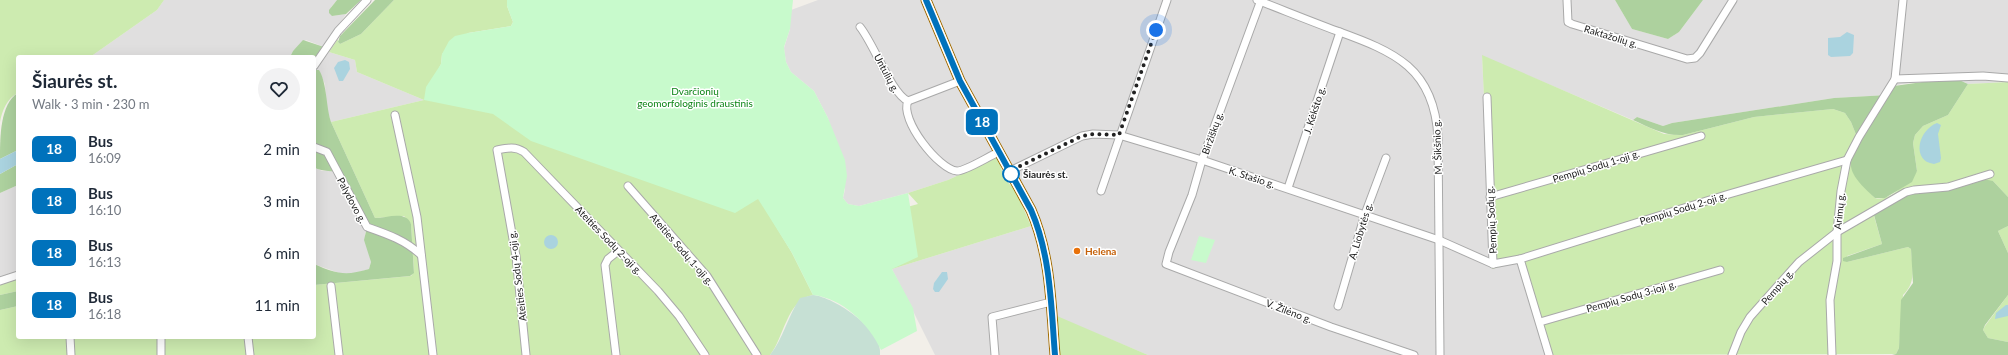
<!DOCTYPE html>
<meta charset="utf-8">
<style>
:root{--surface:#fff;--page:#f2f2f3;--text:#1f2937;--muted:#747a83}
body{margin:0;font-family:Lato,sans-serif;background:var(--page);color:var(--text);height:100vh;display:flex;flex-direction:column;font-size:15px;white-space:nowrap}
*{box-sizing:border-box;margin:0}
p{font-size:13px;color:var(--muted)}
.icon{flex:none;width:22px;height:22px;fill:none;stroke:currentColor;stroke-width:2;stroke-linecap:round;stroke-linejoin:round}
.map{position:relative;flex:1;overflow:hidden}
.panel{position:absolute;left:16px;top:55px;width:300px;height:284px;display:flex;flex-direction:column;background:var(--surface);border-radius:4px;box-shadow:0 4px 16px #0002}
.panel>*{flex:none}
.badge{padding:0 8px;border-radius:6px;font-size:14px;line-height:26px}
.you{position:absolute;width:20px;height:20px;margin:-10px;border:3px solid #fff;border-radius:50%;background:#1a73e8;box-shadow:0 0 0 6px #1a73e833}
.map>.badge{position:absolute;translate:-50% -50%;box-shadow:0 0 0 2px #fff}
.round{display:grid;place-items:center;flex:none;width:42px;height:42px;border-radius:21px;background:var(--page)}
.headline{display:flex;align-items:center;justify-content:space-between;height:68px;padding:0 16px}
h1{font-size:19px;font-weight:700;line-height:30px}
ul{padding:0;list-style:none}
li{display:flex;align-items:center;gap:12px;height:52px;padding:0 16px}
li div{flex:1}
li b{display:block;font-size:15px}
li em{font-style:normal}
li .badge{min-width:44px;font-weight:700;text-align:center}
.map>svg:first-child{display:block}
</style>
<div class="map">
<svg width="2008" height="355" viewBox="0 0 2008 355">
<rect width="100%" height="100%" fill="#f2efe9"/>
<g fill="#e0dfdf">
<polygon points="164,0 337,0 331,7 332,16 346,14 324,47 306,40 293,51 290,57 90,57 157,10"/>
<polygon points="818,0 921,0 946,57 998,157 948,180 908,193 859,206 848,204 843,198 845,190 828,118 814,91 791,72 786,62 784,48 790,29 783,13"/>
<polygon points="929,0 1615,0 1632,29 1668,39 1679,32 1703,0 2008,0 2008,82 1968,84 1964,82 1937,80 1902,84 1894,86 1888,95 1834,98 1672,123 1663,126 1637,117 1633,120 1482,56 1492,269 1518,262 1547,355 1148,355 1055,316 1051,262 1042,224 961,75"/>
<polygon points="329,52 355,60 357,72 424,100 331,122 326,107 325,84 319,71 315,70"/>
<polygon points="314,159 315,168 322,171 331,170 342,173 368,223 365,235 371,262 369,269 353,274 342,274 314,264"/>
<polygon points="18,185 18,272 0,278 0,193"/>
<polygon points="1031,226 1041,249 1044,271 1050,355 935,355 892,269"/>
</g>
<g fill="#cdebb0">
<path d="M0,0H164L157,10L90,57H18V93C7,98 2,111 0,122Z"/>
<path d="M394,0H507V6L513,22L511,26L468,33L442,54L441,64L437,72L666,45L792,253L813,295C787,299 784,338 770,355H0V310L18,306V337H314V285L411,276L414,272L411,224L404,216L375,218L331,122L424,100L357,72L355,60L329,52L338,39V42L340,44L361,34Z"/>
<path d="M1482,55L1664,134L1683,135L1754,117L1833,109L1845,113L1851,122L1859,142L1855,176L1875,198C1891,202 1907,182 1917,171L1913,143L1915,135L1923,126L1948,115L1968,84L2008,82V197L1993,181L1874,216L1882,244L1847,256V262L1908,247L1911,249C1912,267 1917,282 1903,295L1899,348L1896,354L1547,355L1518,262L1492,269Z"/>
<polygon points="998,157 1004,178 1016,191 1031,226 892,269 846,224 918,204 908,193 948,180"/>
<polygon points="2008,226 2008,253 1998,231"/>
<polygon points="18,279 18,291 0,295 0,285"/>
<polygon points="2008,295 2008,342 1988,338 1983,330 1985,326"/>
<polygon points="1057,316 1148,355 1059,355"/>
</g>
<g fill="#add19e">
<polygon points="337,0 361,0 346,14 332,16 329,13 329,10"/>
<polygon points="375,0 394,0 361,34 340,44 338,42 340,36"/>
<polygon points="1615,0 1703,0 1679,32 1668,39 1632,29"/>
<polygon points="303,40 324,47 314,63 314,57 290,57 293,51"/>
<path d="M315,70H319C327,83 326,107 331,122L375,218C387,218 406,210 411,224L414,273L410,276L314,285V264C336,274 346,276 369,269L371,262L364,240L368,223L342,173C332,170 324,172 315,168Z"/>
<path d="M1937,80H1959L1968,84L1948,115L1923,126L1915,135L1913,143L1917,171L1912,182L1885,198H1875C1867,190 1849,176 1851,162C1852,156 1856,148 1859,142L1851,122L1845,113L1833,109L1754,117L1683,135C1664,136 1649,127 1633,120L1637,117L1663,126L1672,123L1834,98L1888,95L1894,86Z"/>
<path d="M18,93V150L0,159C0,137 0,104 18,93Z"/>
<polygon points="18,164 18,185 0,193 0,174"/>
<polygon points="1983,179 1993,181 2008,197 2008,226 1998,231 2008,253 2008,295 1985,325 1983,330 1988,338 2008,342 2008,355 1892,355 1896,354 1899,348 1901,300 1913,283 1911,249 1908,247 1847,262 1843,261 1843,258 1882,244 1874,215 1908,194"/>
<polygon points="18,291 18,306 0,310 0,295"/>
</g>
<path fill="#c6e0d4" d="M813,295C834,297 884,330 880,355H770C783,339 788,316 800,298Z"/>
<g fill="#c8facc">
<path d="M507,0H793L790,29L784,47L786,62L791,72L814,91L828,118L845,160L847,176L843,198L848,204L859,206L908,193L918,257L892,269L913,308L917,331L881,350C869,324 842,298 813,295L792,253L758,199L735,213L531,141L493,114L424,100L426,87L441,64L442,54L449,41L455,36L468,33L511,26L513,22L507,6Z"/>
<polygon points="1199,236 1215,240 1206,263 1191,260"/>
</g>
<g fill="#aad3df">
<polygon points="1847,32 1854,35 1853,53 1850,56 1831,57 1828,55 1828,38 1840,37"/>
<polygon points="345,60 349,62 350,69 343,81 339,81 334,68 338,62"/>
<path d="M1937,123L1941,125L1938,134L1941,158L1940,162L1934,164C1911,161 1918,130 1937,123Z"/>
<polygon points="18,150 18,164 0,174 0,159"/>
<circle cx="551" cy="242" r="7"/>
<polygon points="942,272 947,272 948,279 939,292 935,292 933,289 934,283"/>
<polygon points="2006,305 2008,305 2008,316 1995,319 1996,313"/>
</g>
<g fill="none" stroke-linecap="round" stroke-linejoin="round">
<defs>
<g id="minor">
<path d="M1257,0C1283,10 1310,21 1337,31C1395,52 1434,68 1438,137L1440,355"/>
<polyline points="1261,0 1202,160 1192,195 1169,252 1166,264 1331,327 1414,355"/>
<polyline points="1567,0 1568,22 1572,24 1687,59 1695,58 1700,53 1733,0"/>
<path d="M860,27C874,44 891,93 908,101C899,119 939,170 957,171C966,171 989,156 999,152"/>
<polyline points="314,66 338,31 367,0"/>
<polyline points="1895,79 1983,76 2008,78"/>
<polyline points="1487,97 1493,264 1520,259 1549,355"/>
<polyline points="908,101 960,81"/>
<polyline points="395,115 417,217 433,355"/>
<path d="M314,147L327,152L367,227C387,234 405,240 421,255"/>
<polyline points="1010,171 1082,136 1093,134 1119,135 1202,160 1439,240 1493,264"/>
<polyline points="628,186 707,276 757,355"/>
<polyline points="1288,188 1340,32"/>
<polyline points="1101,191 1167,0"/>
<polyline points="1490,197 1701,136"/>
<polyline points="1520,259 1729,194 1847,160"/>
<polyline points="0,281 18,275"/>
<polyline points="331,286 339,355"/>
<polyline points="1338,306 1365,214 1386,158"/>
<polyline points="1540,322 1720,270"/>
<polyline points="70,337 71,355"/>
<polyline points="248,337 250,355"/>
<polyline points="161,355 161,337"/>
<path d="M526,355L516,256L497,150C507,148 515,146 524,152L658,291L679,316L705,355"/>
<polyline points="616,355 605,265 608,259 618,251"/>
<polyline points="995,355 992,317 1051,302"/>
<polyline points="1732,355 1741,332 1750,317 1799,262 1837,232 1906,192 1914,190 1948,187 1990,174"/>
<polyline points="1832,355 1830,300 1837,261 1837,232 1841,191 1847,160 1859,137 1895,79 1903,0"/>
</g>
<path id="major" d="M926,0L960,81L1031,210C1051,256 1051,306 1055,355"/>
</defs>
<use href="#minor" stroke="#a9a9a9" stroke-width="9"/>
<use href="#major" stroke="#a06b00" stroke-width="11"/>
<use href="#minor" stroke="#fff" stroke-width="7"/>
<use href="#major" stroke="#fcd6a4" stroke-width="9"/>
</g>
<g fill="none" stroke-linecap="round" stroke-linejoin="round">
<defs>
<path id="line" d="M926,0L960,81L1031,210C1051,256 1051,306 1055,355"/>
</defs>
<use href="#line" stroke="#fff" stroke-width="9"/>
<use href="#line" stroke="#0072bc" stroke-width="6"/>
<polyline stroke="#222" stroke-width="4" stroke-dasharray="0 7.2" points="1011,174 1010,171 1014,169 1082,136 1093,134 1119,135 1156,30"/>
</g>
<circle fill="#fff" stroke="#0072bc" stroke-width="2" cx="1011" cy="174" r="8"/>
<circle fill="#e8710a" stroke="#fff" stroke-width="1.5" cx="1077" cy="251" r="4"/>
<g text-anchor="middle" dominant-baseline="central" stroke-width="3" stroke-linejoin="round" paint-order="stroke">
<g font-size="10" fill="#222" stroke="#fff">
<text transform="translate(1611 36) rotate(17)">Raktažolių g.</text>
<text transform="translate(887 73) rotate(62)">Untulių g.</text>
<text transform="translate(1314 110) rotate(-72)">J. Kėkšto g.</text>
<text transform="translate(1212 133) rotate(-70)">Biržiškų g.</text>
<text transform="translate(1437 147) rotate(-92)">M. Šikšnio g.</text>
<text transform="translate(1596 166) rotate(-17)">Pempių Sodų 1-oji g.</text>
<text transform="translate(1252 177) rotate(18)">K. Stašio g.</text>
<text transform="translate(352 200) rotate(62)">Palydovo g.</text>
<text transform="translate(1683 208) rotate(-17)">Pempių Sodų 2-oji g.</text>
<text transform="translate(1839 211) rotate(-84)">Arimų g.</text>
<text transform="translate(1491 220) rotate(-93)">Pempių Sodų g.</text>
<text transform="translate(1360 231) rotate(-73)">A. Liobytės g.</text>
<text transform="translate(609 240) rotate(46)">Ateities Sodų 2-oji g.</text>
<text transform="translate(682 249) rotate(49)">Ateities Sodų 1-oji g.</text>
<text transform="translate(517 276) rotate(-97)">Ateities Sodų 4-oji g.</text>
<text transform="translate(1777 287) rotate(-49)">Pempių g.</text>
<text transform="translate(1631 296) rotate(-16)">Pempių Sodų 3-ioji g.</text>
<text transform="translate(1289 311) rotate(21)">V. Žilėno g.</text>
</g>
<g font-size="10" fill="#0c8416" stroke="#fff">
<text x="695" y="91">Dvarčionių<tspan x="695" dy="12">geomorfologinis draustinis</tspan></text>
</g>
<g font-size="10" font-weight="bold" fill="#222" stroke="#fff" text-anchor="start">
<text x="1023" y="174">Šiaurės st.</text>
</g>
<g font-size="10" font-weight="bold" fill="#c56008" stroke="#fff" text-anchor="start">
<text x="1085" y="251">Helena</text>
</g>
</g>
</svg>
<div class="you" style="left:1156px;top:30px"></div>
<b class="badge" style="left:982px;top:122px;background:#0072bc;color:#fff">18</b>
<section class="panel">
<div class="headline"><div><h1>Šiaurės st.</h1><p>Walk · 3 min · 230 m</p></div><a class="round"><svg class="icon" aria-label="heart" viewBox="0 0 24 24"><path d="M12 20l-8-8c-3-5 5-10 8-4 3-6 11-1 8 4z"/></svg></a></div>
<ul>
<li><span class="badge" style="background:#0072bc;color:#fff">18</span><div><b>Bus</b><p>16:09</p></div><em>2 min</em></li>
<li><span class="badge" style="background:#0072bc;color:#fff">18</span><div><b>Bus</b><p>16:10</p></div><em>3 min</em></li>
<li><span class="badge" style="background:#0072bc;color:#fff">18</span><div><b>Bus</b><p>16:13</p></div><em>6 min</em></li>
<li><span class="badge" style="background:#0072bc;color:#fff">18</span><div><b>Bus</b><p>16:18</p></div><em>11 min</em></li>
</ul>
</section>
</div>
